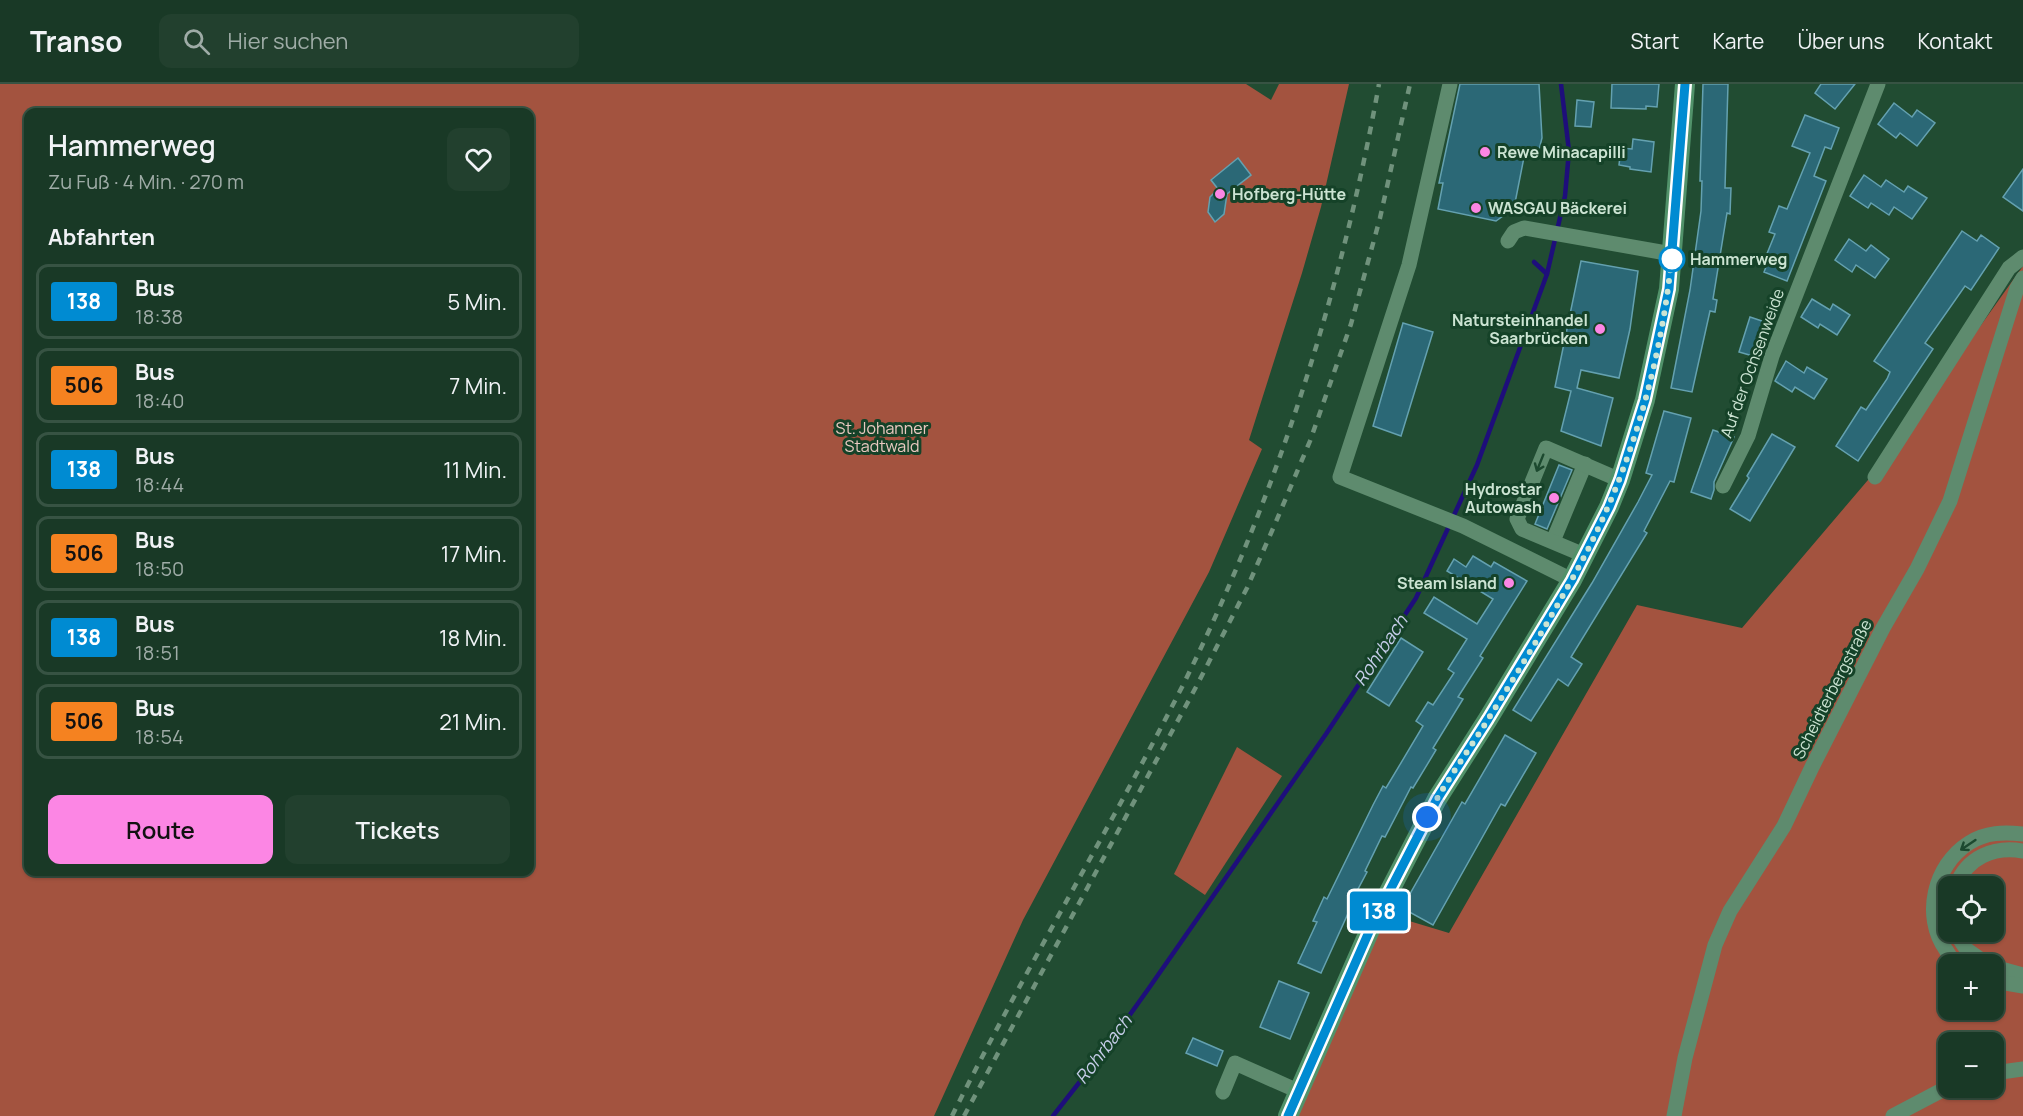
<!DOCTYPE html>
<html lang="de">
<meta charset="utf-8">
<style>
:root{--surface:#193926;--page:#22402e;--text:#f1f3f6;--muted:#9faca7;--line:#375343;--accent:#fc86e4}
body{margin:0;font-family:Manrope,sans-serif;background:var(--page);color:var(--text);height:100vh;display:flex;flex-direction:column;font-size:22px;white-space:nowrap}
*{box-sizing:border-box;margin:0}
p{font-size:20px;color:var(--muted)}
.icon{flex:none;width:33px;height:33px;fill:none;stroke:currentColor;stroke-width:2;stroke-linecap:round;stroke-linejoin:round}
.map{position:relative;flex:1;overflow:hidden}
.sheet{position:absolute;left:24px;top:24px;width:510px;height:768px;display:flex;flex-direction:column;background:var(--surface);border-radius:12px;box-shadow:0 2px 4px #0004,0 0 0 2px var(--line)}
.sheet>*{flex:none}
.badge{padding:0 12px;border-radius:4px;font-size:21px;line-height:39px}
.tools{position:absolute;left:1938px;top:792px;display:grid;gap:12px}
.tools a{display:grid;place-items:center;width:66px;height:66px;border-radius:12px;background:var(--surface);box-shadow:0 2px 4px #0004,0 0 0 2px var(--line);font-size:30px}
.you{position:absolute;width:30px;height:30px;margin:-15px;border:4px solid #fff;border-radius:50%;background:#1a73e8;box-shadow:0 0 0 9px #1a73e833}
.map>.badge{position:absolute;translate:-50% -50%;box-shadow:0 0 0 3px #fff}
h2{padding:0 24px;font-size:22px;line-height:54px}
.round{display:grid;place-items:center;flex:none;width:63px;height:63px;border-radius:12px;background:var(--page)}
.headline{display:flex;align-items:center;justify-content:space-between;height:102px;padding:0 24px}
h1{font-size:28px;font-weight:600;line-height:45px}
.action{display:flex;gap:12px;margin-top:auto;padding:12px 24px}
.action a{flex:1;height:69px;border-radius:12px;background:var(--accent);color:#111;font-size:24px;font-weight:600;line-height:69px;text-align:center}
.action a+a{background:var(--page);color:var(--text)}
ul{padding:0;list-style:none}
li{display:flex;align-items:center;gap:18px;height:75px;margin:0 12px 9px;padding:0 12px;border:3px solid var(--line);border-radius:12px}
li div{flex:1}
li b{display:block;font-size:22px}
li em{font-style:normal}
li .badge{min-width:66px;font-weight:700;text-align:center}
header{display:flex;align-items:center;gap:36px;box-sizing:border-box;height:84px;padding:0 30px;background:var(--surface);border-bottom:2px solid var(--line)}
header strong{font-size:28px}
nav{display:flex;gap:33px;margin-inline-start:auto;font-size:21px}
.search{width:420px;height:54px;background:var(--page);display:flex;align-items:center;gap:15px;box-sizing:border-box;padding:0 21px;border-radius:12px;color:var(--muted);font-size:22px}
.map>svg:first-child{display:block}
</style>
<header>
<strong>Transo</strong>
<div class="search"><svg class="icon" aria-label="search" viewBox="0 0 24 24"><circle cx="10" cy="10" r="6"/><path d="M15 15l6 6"/></svg>Hier suchen</div>
<nav><a>Start</a><a>Karte</a><a>Über uns</a><a>Kontakt</a></nav>
</header>
<div class="map">
<svg width="2023" height="1032" viewBox="0 0 2023 1032">
<rect width="100%" height="100%" fill="#214c32"/>
<g fill="#a3533f" fill-rule="evenodd">
<path d="M0,0H1246L1271,16L1279,0H1349L1321,123L1302,189L1249,356L1262,365L1209,488L1023,836L934,1032H0ZM28,28H530V788H28Z"/>
<path d="M2023,182V1032H1298L1386,830L1449,849L1637,521L1742,544L1885,376ZM1948,802H1994V848H1948ZM1948,880H1994V926H1948ZM1948,958H1994V1004H1948Z"/>
<polygon points="1237,663 1282,692 1205,811 1174,790"/>
</g>
<g fill="none" stroke-linecap="round" stroke-linejoin="round">
<g stroke="#1e0e7b" stroke-width="4.5">
<polyline points="1534,178 1547,190"/>
<polyline points="1053,1032 1104,967 1149,904 1326,650 1416,514 1477,381 1547,190 1565,112 1569,67 1561,0"/>
</g>
</g>
<g fill="#2b6876" stroke="#64a1b0" stroke-width="1.5">
<polygon points="1460,0 1539,0 1542,54 1538,70 1525,68 1514,124 1496,137 1438,125 1443,99 1439,99"/>
<polygon points="1612,0 1659,0 1657,23 1646,22 1646,25 1611,24"/>
<polygon points="1703,0 1728,0 1725,104 1731,104 1730,130 1727,129 1713,215 1717,216 1715,228 1710,227 1692,308 1671,304 1690,206 1701,127 1702,97 1700,97"/>
<polygon points="1821,0 1855,0 1835,25 1815,9"/>
<polygon points="1577,16 1594,18 1591,43 1575,42"/>
<polygon points="1894,19 1912,33 1917,26 1935,39 1917,62 1900,49 1896,54 1878,40"/>
<polygon points="1805,31 1839,44 1831,65 1825,63 1814,92 1826,97 1787,197 1764,188 1770,173 1766,172 1775,150 1769,148 1779,122 1787,125 1810,69 1792,62"/>
<polygon points="1633,55 1654,58 1651,88 1630,85 1630,83 1619,81 1621,64 1632,65"/>
<polygon points="1238,74 1251,91 1227,110 1224,130 1215,138 1208,128 1210,113 1218,105 1211,96"/>
<polygon points="2023,85 2023,127 2003,113"/>
<polygon points="1864,91 1881,103 1886,96 1904,108 1908,102 1927,114 1912,135 1894,123 1889,131 1871,119 1868,124 1850,112"/>
<polygon points="1962,147 1977,157 1981,151 1999,164 1971,206 1965,202 1925,259 1933,265 1858,377 1836,362 1861,323 1866,326 1887,295 1890,288 1874,277"/>
<polygon points="1849,155 1866,167 1871,161 1889,175 1875,194 1856,181 1852,188 1835,176"/>
<polygon points="1581,177 1638,187 1630,245 1619,294 1581,286 1577,304 1613,314 1601,362 1561,347 1571,307 1555,303"/>
<polygon points="1812,215 1830,226 1833,220 1850,231 1837,251 1820,240 1818,244 1801,233"/>
<polygon points="1750,233 1771,240 1760,274 1739,268"/>
<polygon points="1403,239 1433,248 1401,352 1373,342"/>
<polygon points="1786,277 1804,289 1807,283 1827,295 1814,315 1795,303 1792,308 1775,297"/>
<polygon points="1664,327 1691,334 1674,398 1670,397 1644,447 1647,449 1571,573 1582,580 1568,602 1558,595 1531,637 1513,626 1592,499 1638,418 1652,391 1646,389"/>
<polygon points="1713,346 1734,353 1714,398 1714,406 1711,415 1691,408"/>
<polygon points="1772,350 1795,363 1750,437 1730,425 1749,394 1747,392"/>
<polygon points="1559,381 1572,386 1547,445 1535,440"/>
<polygon points="1473,472 1491,483 1494,478 1527,497 1480,572 1483,574 1458,613 1463,615 1433,664 1436,666 1413,704 1411,703 1385,753 1382,752 1365,787 1367,788 1348,824 1350,825 1321,889 1298,879 1317,838 1313,837 1324,813 1327,815 1373,721 1383,702 1386,704 1423,642 1416,637 1428,618 1433,621 1454,589 1448,585 1467,555 1424,529 1434,513 1477,540 1493,515 1447,487 1454,475 1466,483"/>
<polygon points="1401,554 1423,568 1389,622 1367,608"/>
<polygon points="1505,651 1536,669 1505,722 1501,720 1433,841 1402,824 1462,718 1465,720"/>
<polygon points="1279,897 1309,909 1290,955 1260,943"/>
<polygon points="1193,954 1223,967 1217,982 1186,969"/>
</g>
<g fill="none" stroke-linecap="round" stroke-linejoin="round">
<g stroke="#5e8b6e" stroke-width="15">
<polyline points="1450,0 1409,181 1340,393 1463,442 1572,496"/>
<polyline points="1508,157 1514,148 1524,144 1672,170"/>
<polyline points="1875,393 2009,184 2023,173"/>
<polyline points="1723,402 1748,352 1772,272 1878,0"/>
<polyline points="1553,457 1585,380"/>
<polyline points="1584,471 1522,445 1517,435 1546,364 1620,396"/>
<path d="M1956,802C1967,773 1994,762 2023,767"/>
<polyline points="1955,848 1967,866 1987,880"/>
<path d="M1958,880C1952,877 1950,872 1946,866C1922,832 1934,781 1969,759C1986,748 2004,748 2023,750"/>
<polyline points="1994,883 2023,891"/>
<polyline points="1994,897 2023,902"/>
<polyline points="1994,989 2023,985"/>
<polyline points="1223,1008 1235,979 1298,1007"/>
<polyline points="1674,1032 1685,974 1715,861 1730,827 1784,742 1812,683 1883,544 1917,485 1950,417 2017,204 2023,194"/>
<polyline points="1893,1032 1948,1003"/>
</g>
<polyline stroke="#51926a" stroke-width="20" points="1288,1032 1372,841 1437,715 1488,635 1572,496 1609,423 1620,396 1645,316 1669,205 1685,0"/>
<g stroke="#70927c" stroke-width="4.5" stroke-dasharray="8 8" stroke-linecap="butt">
<path d="M952,1032C1025,885 1110,745 1184,599C1277,411 1342,206 1379,0"/>
<polyline points="964,1032 1196,603 1247,504 1275,440 1310,357 1351,240 1380,134 1410,0"/>
</g>
</g>
<defs><path id="oneway-shaft" d="M-6 0H5M1.5-3L5.5 0L1.5 3" fill="none" stroke-width="1.6" stroke-linecap="round" stroke-linejoin="round" transform="scale(1.5)"/></defs>
<g stroke="#1c492f">
<use href="#oneway-shaft" transform="translate(1540 379) rotate(112)"/>
<use href="#oneway-shaft" transform="translate(1968 761) rotate(146)"/>
</g>
<g fill="none" stroke-linecap="round" stroke-linejoin="round">
<defs>
<polyline id="line" points="1288,1032 1372,841 1437,715 1488,635 1572,496 1609,423 1620,396 1645,316 1669,205 1685,0"/>
</defs>
<use href="#line" stroke="#fff" stroke-width="14"/>
<use href="#line" stroke="#008bd2" stroke-width="9"/>
<path stroke="#cce4d3" stroke-width="6" stroke-dasharray="0 10.8" d="M1427,733C1444,700 1467,669 1487,637C1516,591 1545,544 1571,497C1628,397 1661,284 1672,170V175"/>
</g>
<g fill="#fc86e4" stroke="#154228" stroke-width="2">
<circle cx="1485" cy="68" r="6"/>
<circle cx="1220" cy="110" r="6"/>
<circle cx="1476" cy="124" r="6"/>
<circle cx="1600" cy="245" r="6"/>
<circle cx="1554" cy="414" r="6"/>
<circle cx="1509" cy="499" r="6"/>
</g>
<circle fill="#fff" stroke="#008bd2" stroke-width="3" cx="1672" cy="175" r="12"/>
<g text-anchor="middle" dominant-baseline="central" stroke-width="6" stroke-linejoin="round" paint-order="stroke">
<g font-size="16" font-weight="bold" fill="#cce4d3" stroke="#154228" text-anchor="start">
<text x="1497" y="68">Rewe Minacapilli</text>
<text x="1232" y="110">Hofberg-Hütte</text>
<text x="1488" y="124">WASGAU Bäckerei</text>
<text x="1588" y="236" text-anchor="end">Natursteinhandel<tspan x="1588" dy="18">Saarbrücken</tspan></text>
<text x="1542" y="405" text-anchor="end">Hydrostar<tspan x="1542" dy="18">Autowash</tspan></text>
<text x="1497" y="499" text-anchor="end">Steam Island</text>
</g>
<g font-size="16" font-weight="bold" fill="#cce4d3" stroke="#154228" text-anchor="start">
<text x="1690" y="175">Hammerweg</text>
</g>
<g font-size="16" fill="#cce4d3" stroke="#154228">
<text transform="translate(1752 279) rotate(-70)">Auf der Ochsenweide</text>
<text transform="translate(1832 605) rotate(-63)">Scheidterbergstraße</text>
</g>
<g font-size="16" fill="#eac9c1" stroke="#154228">
<text x="882" y="344">St. Johanner<tspan x="882" dy="18">Stadtwald</tspan></text>
</g>
<g font-size="18" font-style="italic" fill="#c6cde9" stroke="#154228">
<text transform="translate(1380 566) rotate(-56)">Rohrbach</text>
<text transform="translate(1103 965) rotate(-53)">Rohrbach</text>
</g>
</g>
</svg>
<div class="tools">
<a><svg class="icon" aria-label="locate" viewBox="0 0 24 24"><circle cx="12" cy="12" r="6"/><path d="M12 2v4M12 18v4M2 12h4M18 12h4"/></svg></a>
<a>+</a>
<a>−</a>
</div>
<div class="you" style="left:1427px;top:733px"></div>
<b class="badge" style="left:1379px;top:827px;background:#008bd2;color:#fff">138</b>
<section class="sheet">
<div class="headline"><div><h1>Hammerweg</h1><p>Zu Fuß · 4 Min. · 270 m</p></div><a class="round"><svg class="icon" aria-label="heart" viewBox="0 0 24 24"><path d="M12 20l-8-8c-3-5 5-10 8-4 3-6 11-1 8 4z"/></svg></a></div>
<h2>Abfahrten</h2>
<ul>
<li><span class="badge" style="background:#008bd2;color:#fff">138</span><div><b>Bus</b><p>18:38</p></div><em>5 Min.</em></li>
<li><span class="badge" style="background:#f58220;color:#111">506</span><div><b>Bus</b><p>18:40</p></div><em>7 Min.</em></li>
<li><span class="badge" style="background:#008bd2;color:#fff">138</span><div><b>Bus</b><p>18:44</p></div><em>11 Min.</em></li>
<li><span class="badge" style="background:#f58220;color:#111">506</span><div><b>Bus</b><p>18:50</p></div><em>17 Min.</em></li>
<li><span class="badge" style="background:#008bd2;color:#fff">138</span><div><b>Bus</b><p>18:51</p></div><em>18 Min.</em></li>
<li><span class="badge" style="background:#f58220;color:#111">506</span><div><b>Bus</b><p>18:54</p></div><em>21 Min.</em></li>
</ul>
<div class="action"><a>Route</a><a>Tickets</a></div>
</section>
</div>
